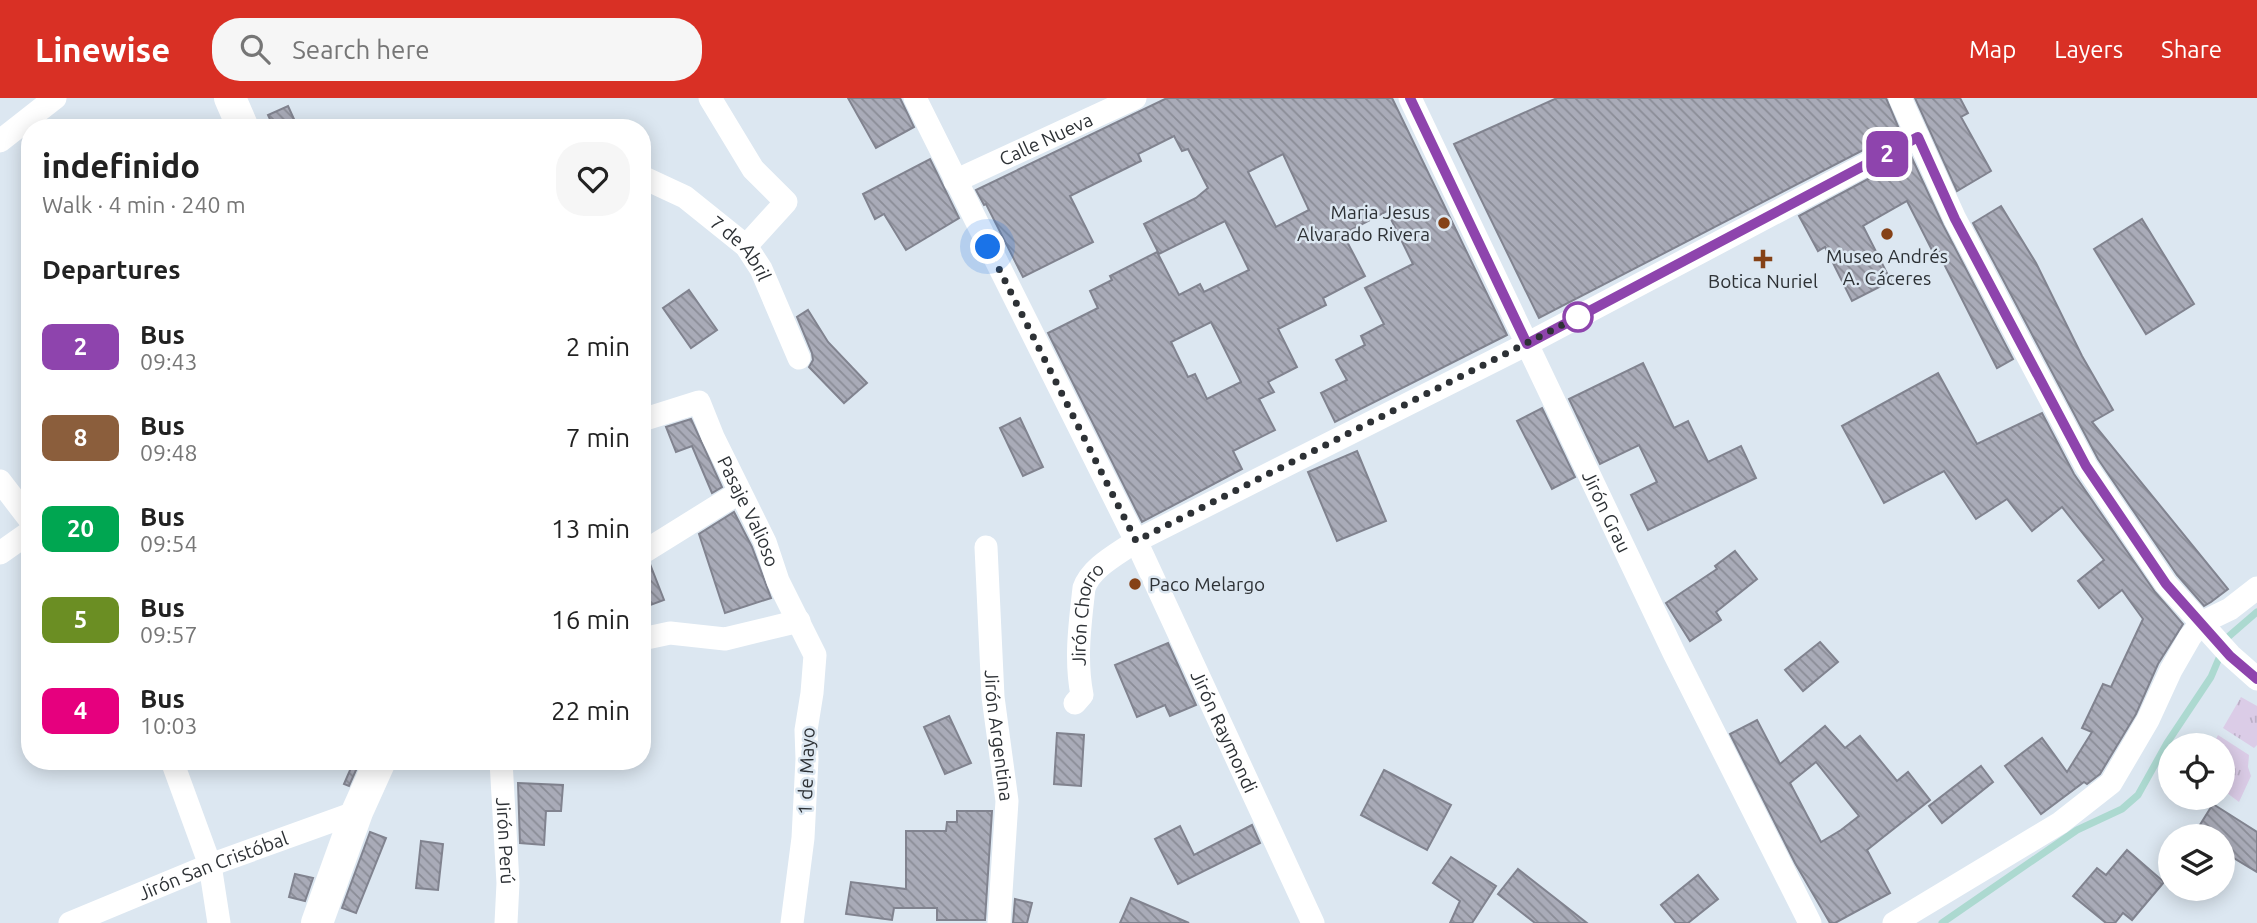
<!DOCTYPE html>
<meta charset="utf-8">
<style>
:root{--surface:#fff;--page:#f6f6f6;--text:#222;--muted:#767676;--accent:#d93025}
body{margin:0;font-family:Ubuntu,sans-serif;background:var(--page);color:var(--text);height:100vh;display:flex;flex-direction:column;font-size:26px;white-space:nowrap}
*{box-sizing:border-box;margin:0}
p{font-size:23px;color:var(--muted)}
.icon{flex:none;width:38px;height:38px;fill:none;stroke:currentColor;stroke-width:2;stroke-linecap:round;stroke-linejoin:round}
.map{position:relative;flex:1;overflow:hidden}
.sheet{position:absolute;left:21px;top:21px;width:630px;height:651px;display:flex;flex-direction:column;background:var(--surface);border-radius:28px;box-shadow:0 4px 18px #0003}
.sheet>*{flex:none}
.badge{padding:0 14px;border-radius:10px;font-size:24px;line-height:46px}
.controls{position:absolute;left:2158px;top:635px;display:grid;gap:14px}
.controls a{display:grid;place-items:center;width:77px;height:77px;border-radius:50%;background:var(--surface);box-shadow:0 4px 18px #0003;font-size:35px}
.you{position:absolute;width:35px;height:35px;margin:-18px;border:5px solid #fff;border-radius:50%;background:#1a73e8;box-shadow:0 0 0 10px #1a73e833}
.map>.badge{position:absolute;translate:-50% -50%;box-shadow:0 0 0 4px #fff}
h2{padding:0 21px;font-size:26px;line-height:63px}
.round{display:grid;place-items:center;flex:none;width:74px;height:74px;border-radius:28px;background:var(--page)}
.head{display:flex;align-items:center;justify-content:space-between;height:119px;padding:0 21px}
h1{font-size:33px;font-weight:700;line-height:52px}
ul{padding:0;list-style:none}
li{display:flex;align-items:center;gap:21px;height:91px;padding:0 21px}
li div{flex:1}
li b{display:block;font-size:26px}
li em{font-style:normal}
li .badge{min-width:77px;font-weight:700;text-align:center}
header{display:flex;align-items:center;gap:42px;box-sizing:border-box;height:98px;padding:0 35px;background:var(--accent);color:#fff}
header strong{font-size:33px}
nav{display:flex;gap:38px;margin-inline-start:auto;font-size:24px}
.search{width:490px;height:63px;background:var(--page);display:flex;align-items:center;gap:18px;box-sizing:border-box;padding:0 24px;border-radius:28px;color:var(--muted);font-size:26px}
.map>svg:first-child{display:block}
</style>
<header>
<strong>Linewise</strong>
<div class="search"><svg class="icon" aria-label="search" viewBox="0 0 24 24"><circle cx="10" cy="10" r="6"/><path d="M15 15l6 6"/></svg>Search here</div>
<nav><a>Map</a><a>Layers</a><a>Share</a></nav>
</header>
<div class="map">
<svg width="2257" height="825" viewBox="0 0 2257 825">
<defs>
<pattern id="grass-tufts" width="24" height="20" patternUnits="userSpaceOnUse" patternTransform="scale(1.75)"><rect width="24" height="20" fill="#dbcce7"/><path d="M3 7l-1-3M5 7V3M7 7l1-3M15 17l-1-3M17 17v-4M19 17l1-3" fill="none" stroke="#bcb0c7"/></pattern>
<pattern id="building-back-hatch" width="6" height="6" patternUnits="userSpaceOnUse" patternTransform="scale(1.75)"><rect width="6" height="6" fill="#a9abb8"/><path d="M-1 5l2 2M0 0l6 6M5-1l2 2" fill="none" stroke="#8a8c96"/></pattern>
</defs>
<rect width="100%" height="100%" fill="#dce7f1"/>
<g fill="url(#grass-tufts)">
<polygon points="2241,599 2257,608 2257,647 2254,650 2223,630"/>
<polygon points="2218,637 2249,657 2248,669 2251,678 2239,704 2223,692 2222,648 2213,647"/>
</g>
<g fill="none" stroke-linecap="round" stroke-linejoin="round">
<polyline stroke="#acd9d0" stroke-width="7" points="1942,825 2077,732 2122,711 2138,697 2167,645 2211,579 2228,539 2257,514"/>
</g>
<g fill="url(#building-back-hatch)" stroke="#81838f" stroke-width="2" fill-rule="evenodd">
<polygon points="848,0 900,0 914,29 876,50"/>
<path d="M1167,0H1392L1507,237L1335,324L1321,295L1347,282L1336,262L1365,247L1361,238L1384,226L1365,190L1413,166L1387,113L1343,136L1365,178L1323,200L1326,207L1278,231L1297,269L1268,284L1274,294L1259,301L1275,332L1233,353L1242,371L1142,424L1048,235L1098,210L1090,193L1112,182L1110,178L1157,154L1179,197L1200,186L1204,194L1249,172L1225,123L1159,156L1144,126L1196,100L1208,90L1188,51L1182,53L1174,38L1138,56L1141,63L1070,98L1093,144L1023,179L986,106L984,107L976,92ZM1283,56L1309,112L1276,129L1248,74ZM1211,224L1241,284L1207,301L1195,276L1188,279L1171,244Z"/>
<polygon points="1557,0 1886,0 1900,33 1539,220 1454,46"/>
<polygon points="1915,0 1960,0 1968,15 1961,19 1991,73 1957,93"/>
<polygon points="288,8 298,30 274,30 268,17"/>
<polygon points="1911,58 1943,127 2013,261 1997,270 1940,158 1936,160 1907,103 1863,128 1891,183 1852,203 1825,149 1818,153 1799,118"/>
<polygon points="930,61 959,120 906,152 884,116 875,121 863,96"/>
<polygon points="2001,108 2036,165 2082,258 2113,312 2092,324 2228,491 2211,504 2204,508 2177,477 2098,361 1973,125"/>
<polygon points="2142,121 2194,206 2146,236 2094,151"/>
<polygon points="689,192 717,232 691,250 663,210"/>
<polygon points="808,212 828,244 867,285 844,305 809,269 813,262 812,255 797,219"/>
<polygon points="1643,265 1674,330 1688,323 1708,364 1741,348 1756,380 1648,432 1631,397 1657,384 1639,347 1600,366 1569,301"/>
<polygon points="1938,275 1977,346 2042,315 2074,376 2155,494 2183,526 2158,566 2136,616 2100,676 2087,686 2084,684 2041,716 2005,668 2042,640 2067,674 2092,634 2082,630 2103,586 2111,589 2143,521 2122,492 2099,510 2078,483 2104,462 2062,409 2032,433 2007,401 1976,421 1944,373 1884,405 1842,328"/>
<polygon points="1542,310 1575,379 1552,391 1517,323"/>
<polygon points="1020,320 1043,369 1023,378 1000,330"/>
<polygon points="691,321 722,389 712,395 692,348 676,354 666,329"/>
<polygon points="1357,353 1386,423 1337,443 1308,374"/>
<polygon points="734,414 752,449 771,500 725,515 699,436"/>
<polygon points="1735,453 1757,481 1716,514 1721,522 1690,543 1666,505 1717,471 1715,468"/>
<polygon points="650,466 664,502 642,510 642,469"/>
<polygon points="1820,544 1838,564 1803,593 1785,572"/>
<polygon points="1168,545 1196,607 1170,618 1165,607 1137,619 1115,567"/>
<polygon points="949,618 971,665 945,676 924,629"/>
<path d="M1757,622L1780,666L1825,628L1845,650L1860,638L1897,683L1908,674L1930,702L1867,752L1890,795L1835,825H1830L1795,765L1730,636ZM1816,664L1859,718L1841,732L1821,744L1790,685Z"/>
<polygon points="1057,635 1084,637 1081,688 1054,686"/>
<polygon points="354,663 360,663 349,688 344,686"/>
<polygon points="1981,668 1993,684 1942,725 1929,708"/>
<polygon points="1384,672 1451,707 1427,752 1361,717"/>
<polygon points="518,685 563,687 561,713 546,713 544,747 520,745"/>
<polygon points="2213,706 2257,734 2257,774 2222,753 2222,738 2193,738"/>
<polygon points="957,713 992,713 985,822 937,822 937,810 894,810 892,822 846,816 851,784 906,791 906,733 946,733 947,724 957,724"/>
<polygon points="1252,727 1260,745 1178,786 1155,741 1180,728 1194,757"/>
<polygon points="370,734 386,740 356,815 342,810"/>
<polygon points="421,743 443,746 438,792 416,790"/>
<polygon points="2127,752 2164,784 2132,822 2123,815 2115,825 2106,825 2073,798 2097,770 2106,777"/>
<polygon points="1451,759 1496,788 1472,825 1450,825 1460,803 1433,785"/>
<polygon points="1518,771 1587,825 1535,825 1498,796"/>
<polygon points="295,776 313,780 305,803 289,799"/>
<polygon points="1698,777 1718,801 1688,825 1676,825 1661,807"/>
<polygon points="1131,800 1189,825 1120,825"/>
<polygon points="1015,801 1032,805 1027,825 1013,825"/>
</g>
<g fill="none" stroke-linecap="round" stroke-linejoin="round">
<g stroke="#fff" stroke-width="23">
<polyline points="710,0 753,71 786,104 746,148"/>
<path id="s1" d="M915,0L1136,443L1313,825"/>
<path id="s2" d="M1410,0L1674,555L1810,825"/>
<polyline points="1900,0 1955,121 2086,368 2166,486 2230,557 2257,581"/>
<polyline points="0,43 55,0"/>
<path id="s3" d="M642,79L685,99L746,148L761,171L799,260"/>
<path id="s4" d="M955,83L1135,0"/>
<path id="s5" d="M642,322L699,304L713,339L765,444L778,483L815,557L812,595L806,632L807,661L803,740L792,825"/>
<polyline points="0,383 30,422"/>
<path id="s6" d="M986,449L993,599L1007,703L999,825"/>
<polyline points="0,455 30,434"/>
<polyline points="642,455 740,394"/>
<polyline points="642,541 670,535 725,541 799,523"/>
<path id="s7" d="M1075,605L1082,597C1075,561 1080,526 1084,490C1091,469 1118,456 1136,443L1527,246L1918,39"/>
<polyline points="172,663 210,767 219,825"/>
<path id="s8" d="M501,663L508,785L506,825"/>
<path id="s9" d="M70,825L210,767L357,714"/>
<polyline points="1894,825 2060,725 2111,685 2148,622 2171,572 2190,539 2201,525 2230,511 2257,490"/>
</g>
<g stroke="#fff" stroke-width="32">
<polyline points="230,0 243,30"/>
<polyline points="317,825 357,714 380,663"/>
</g>
</g>
<g fill="none" stroke-linecap="round" stroke-linejoin="round">
<defs>
<polyline id="line" points="1410,0 1527,246 1918,39 1955,121 2086,368 2166,486 2230,558 2257,581"/>
</defs>
<use href="#line" stroke="#fff" stroke-width="16"/>
<use href="#line" stroke="#8e44ad" stroke-width="10"/>
<polyline stroke="#2d3135" stroke-width="7" stroke-dasharray="0 12.6" points="988,149 1136,443 1580,218 1578,219"/>
</g>
<g fill="#854116" stroke="#dce7f1" stroke-width="2.5">
<circle cx="1444" cy="125" r="7"/>
<circle cx="1887" cy="136" r="7"/>
<path d="M1759.5 150.5h7v7h7v7h-7v7h-7v-7h-7v-7h7z"/>
<circle cx="1135" cy="486" r="7"/>
</g>
<circle fill="#fff" stroke="#8e44ad" stroke-width="3.5" cx="1578" cy="219" r="14"/>
<g text-anchor="middle" dominant-baseline="central" stroke-width="5" stroke-linejoin="round" paint-order="stroke">
<g font-size="19" fill="#2d3135" stroke="#dce7f1">
<text stroke="none"><textPath href="#s4" startOffset="100">Calle Nueva</textPath></text>
<text stroke="none"><textPath href="#s3" startOffset="124">7 de Abril</textPath></text>
<text stroke="none"><textPath href="#s5" startOffset="180">Pasaje Valioso</textPath></text>
<text stroke="none"><textPath href="#s2" startOffset="458">Jirón Grau</textPath></text>
<text stroke="none"><textPath href="#s7" startOffset="93">Jirón Chorro</textPath></text>
<text stroke="none"><textPath href="#s1" startOffset="705">Jirón Raymondi</textPath></text>
<text stroke="none"><textPath href="#s6" startOffset="189">Jirón Argentina</textPath></text>
<text transform="translate(806 673) rotate(-88)">1 de Mayo</text>
<text stroke="none"><textPath href="#s8" startOffset="80">Jirón Perú</textPath></text>
<text stroke="none"><textPath href="#s9" startOffset="154">Jirón San Cristóbal</textPath></text>
</g>
<g font-size="19" fill="#2d3135" stroke="#dce7f1">
<text x="1430" y="114" text-anchor="end">Maria Jesus<tspan x="1430" dy="22">Alvarado Rivera</tspan></text>
<text x="1887" y="158">Museo Andrés<tspan x="1887" dy="22">A. Cáceres</tspan></text>
<text x="1763" y="183">Botica Nuriel</text>
<text x="1149" y="486" text-anchor="start">Paco Melargo</text>
</g>
</g>
</svg>
<div class="controls">
<a><svg class="icon" aria-label="locate" viewBox="0 0 24 24"><circle cx="12" cy="12" r="6"/><path d="M12 2v4M12 18v4M2 12h4M18 12h4"/></svg></a>
<a><svg class="icon" aria-label="layers" viewBox="0 0 24 24"><path d="M12 4l9 5-9 5-9-5zM3 14l9 5 9-5"/></svg></a>
</div>
<div class="you" style="left:988px;top:149px"></div>
<b class="badge" style="left:1887px;top:56px;background:#8e44ad;color:#fff">2</b>
<section class="sheet">
<div class="head"><div><h1>indefinido</h1><p>Walk · 4 min · 240 m</p></div><a class="round"><svg class="icon" aria-label="heart" viewBox="0 0 24 24"><path d="M12 20l-8-8c-3-5 5-10 8-4 3-6 11-1 8 4z"/></svg></a></div>
<h2>Departures</h2>
<ul>
<li><span class="badge" style="background:#8e44ad;color:#fff">2</span><div><b>Bus</b><p>09:43</p></div><em>2 min</em></li>
<li><span class="badge" style="background:#8b5e3c;color:#fff">8</span><div><b>Bus</b><p>09:48</p></div><em>7 min</em></li>
<li><span class="badge" style="background:#00a651;color:#fff">20</span><div><b>Bus</b><p>09:54</p></div><em>13 min</em></li>
<li><span class="badge" style="background:#6b8e23;color:#fff">5</span><div><b>Bus</b><p>09:57</p></div><em>16 min</em></li>
<li><span class="badge" style="background:#e6007e;color:#fff">4</span><div><b>Bus</b><p>10:03</p></div><em>22 min</em></li>
</ul>
</section>
</div>
